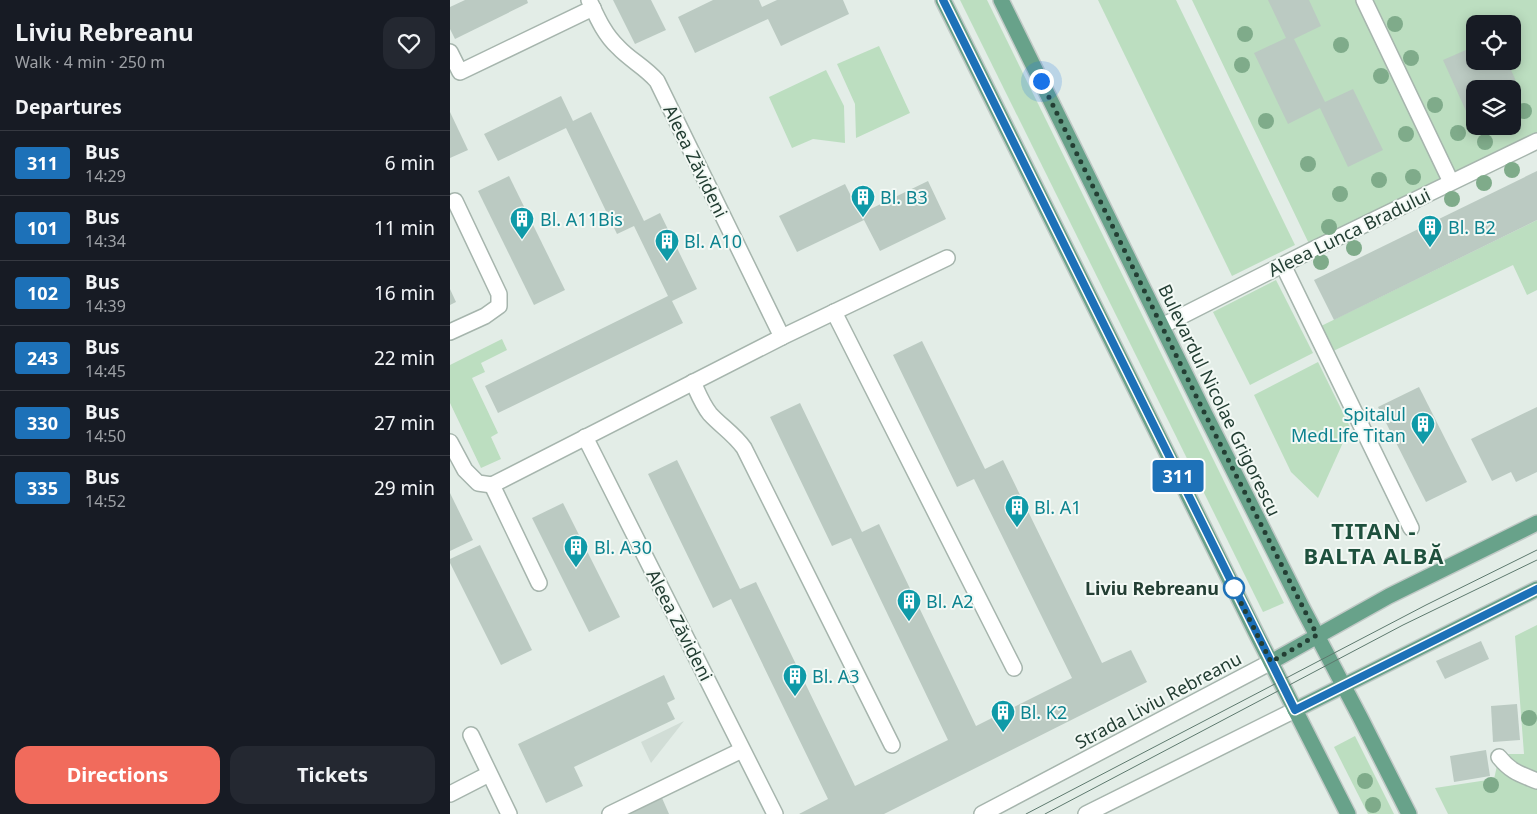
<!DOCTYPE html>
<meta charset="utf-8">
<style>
:root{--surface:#171b24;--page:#242831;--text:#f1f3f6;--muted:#9ea1a6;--line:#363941;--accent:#f16b5c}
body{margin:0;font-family:"Noto Sans",sans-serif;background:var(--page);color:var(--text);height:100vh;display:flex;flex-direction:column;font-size:19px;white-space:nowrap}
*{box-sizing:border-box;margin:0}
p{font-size:16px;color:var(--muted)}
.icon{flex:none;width:28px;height:28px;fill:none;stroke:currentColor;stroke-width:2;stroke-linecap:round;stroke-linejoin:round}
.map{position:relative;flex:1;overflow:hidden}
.sheet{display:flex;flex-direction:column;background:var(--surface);width:450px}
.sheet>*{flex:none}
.badge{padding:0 10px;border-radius:4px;font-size:18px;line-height:32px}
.buttons{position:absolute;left:1016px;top:15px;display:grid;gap:10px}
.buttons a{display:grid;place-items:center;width:55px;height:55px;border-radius:10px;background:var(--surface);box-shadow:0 2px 12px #0003;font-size:25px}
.you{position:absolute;width:25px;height:25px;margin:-12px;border:4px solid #fff;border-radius:50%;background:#1a73e8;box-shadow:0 0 0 8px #1a73e833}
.map>.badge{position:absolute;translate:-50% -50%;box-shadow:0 0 0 2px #fff}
h2{padding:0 15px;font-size:19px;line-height:45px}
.round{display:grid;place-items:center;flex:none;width:52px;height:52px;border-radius:15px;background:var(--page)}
.headline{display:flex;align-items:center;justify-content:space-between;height:85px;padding:0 15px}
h1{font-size:24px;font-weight:700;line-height:38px}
.primary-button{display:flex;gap:10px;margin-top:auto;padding:10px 15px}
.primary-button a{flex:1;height:58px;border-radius:15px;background:var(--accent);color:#fff;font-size:20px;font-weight:700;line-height:58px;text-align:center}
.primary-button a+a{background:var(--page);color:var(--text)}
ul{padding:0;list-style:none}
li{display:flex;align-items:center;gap:15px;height:65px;padding:0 15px;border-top:1px solid var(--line)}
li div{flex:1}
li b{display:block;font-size:19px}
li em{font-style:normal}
li .badge{min-width:55px;font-weight:700;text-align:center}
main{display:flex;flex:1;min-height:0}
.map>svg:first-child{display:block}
</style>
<main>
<section class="sheet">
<div class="headline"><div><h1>Liviu Rebreanu</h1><p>Walk · 4 min · 250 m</p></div><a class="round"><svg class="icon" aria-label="heart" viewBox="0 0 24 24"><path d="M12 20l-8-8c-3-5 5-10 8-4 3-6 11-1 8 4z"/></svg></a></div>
<h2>Departures</h2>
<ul>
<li><span class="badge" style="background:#1d71b8;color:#fff">311</span><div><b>Bus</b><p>14:29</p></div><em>6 min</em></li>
<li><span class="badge" style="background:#1d71b8;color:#fff">101</span><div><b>Bus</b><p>14:34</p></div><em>11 min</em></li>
<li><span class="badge" style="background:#1d71b8;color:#fff">102</span><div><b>Bus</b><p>14:39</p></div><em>16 min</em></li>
<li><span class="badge" style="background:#1d71b8;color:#fff">243</span><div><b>Bus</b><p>14:45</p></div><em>22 min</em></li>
<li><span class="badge" style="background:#1d71b8;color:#fff">330</span><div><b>Bus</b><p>14:50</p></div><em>27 min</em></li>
<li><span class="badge" style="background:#1d71b8;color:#fff">335</span><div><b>Bus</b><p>14:52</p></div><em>29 min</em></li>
</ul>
<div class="primary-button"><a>Directions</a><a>Tickets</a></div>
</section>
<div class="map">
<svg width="1087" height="814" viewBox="0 0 1087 814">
<rect width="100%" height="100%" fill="#e3ede7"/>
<polygon fill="#d1ddd6" points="234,721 201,763 191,742"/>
<g fill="#bcdec0" fill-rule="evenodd">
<polygon points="510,0 537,0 834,603 813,612"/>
<polygon points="648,0 726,0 845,245 782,276"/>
<path d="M742,0H1087V141L862,250ZM1025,24H1062V61H1025ZM1025,89H1062V126H1025Z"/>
<polygon points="429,46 460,113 406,138 405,104 387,64"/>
<polygon points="376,70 394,106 395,143 363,139 342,148 319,97"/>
<polygon points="1087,220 1087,290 1077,295 1063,265 877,354 865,329"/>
<polygon points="826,280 863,353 800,385 763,312"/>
<polygon points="52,339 57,350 31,363 35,372 22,378 48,433 41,437 51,459 31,468 0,403 0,365"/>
<polygon points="868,362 900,427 868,498 841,472 804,395"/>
<polygon points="1087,625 1087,814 998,814 985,788 1044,779 1049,757 1059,754 1074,754 1065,636"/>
<polygon points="905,736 944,814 918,814 884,747"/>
</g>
<g fill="#bbcac2">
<polygon points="15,0 77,0 78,3 5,39 0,29 0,7"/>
<polygon points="163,0 201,0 216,30 185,44"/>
<polygon points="263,0 309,0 312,7 327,0 393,0 399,14 331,46 318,19 245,53 228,17"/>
<polygon points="818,0 859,0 871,26 844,39 875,102 903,89 933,150 898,167 870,108 838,124 804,53 836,38"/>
<polygon points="1025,46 1025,61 1057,61 1069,88 1062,90 1062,89 1025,89 1025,107 1016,111 993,60"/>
<polygon points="111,96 123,121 141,112 194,221 210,213 247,289 222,301 233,323 48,413 35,386 218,296 184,226 167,234 116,128 48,161 34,134"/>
<polygon points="0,112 18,150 0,158"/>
<polygon points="1087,171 1087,220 884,320 864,280"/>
<polygon points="59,176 115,290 84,305 28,191"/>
<polygon points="478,181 496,219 430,251 414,220 347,252 329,216 395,184 410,214"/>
<polygon points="0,289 6,302 0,305"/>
<polygon points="472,341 535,469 553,460 652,663 681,650 697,682 434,814 349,814 378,799 281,599 263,608 198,474 227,460 290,589 306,582 405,786 498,740 401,538 382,546 320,417 350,403 412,532 429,524 526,726 622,678 524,479 507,487 443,355"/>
<polygon points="969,387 1017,482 976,502 928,407"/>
<polygon points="1087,407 1087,472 1066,482 1061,472 1042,481 1021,439"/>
<polygon points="0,493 23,540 0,551"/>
<polygon points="113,503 170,617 139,632 82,518"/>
<polygon points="30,545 82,650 51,665 0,563 0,559"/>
<polygon points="1031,641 1039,659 995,679 986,661"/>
<polygon points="214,675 225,699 217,703 225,719 124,767 133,786 96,803 68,744"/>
<polygon points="1067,704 1070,740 1043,742 1041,706"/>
<polygon points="1036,750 1040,776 1004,782 1000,756"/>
<polygon points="212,798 219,814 178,814"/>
</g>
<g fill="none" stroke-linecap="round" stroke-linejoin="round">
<defs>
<g id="minor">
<path d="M139,0C147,17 154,34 168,47C180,60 195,67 207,81L332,337"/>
<polyline points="914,0 1001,182"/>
<polyline points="0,52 10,72 143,8"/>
<polyline points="833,265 961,528"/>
<polyline points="384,312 564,668"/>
<polyline points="712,326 862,250 1087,141"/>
<polyline points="0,332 35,316 49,306 49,294 5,201"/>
<path d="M243,382C248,393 252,404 260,414C271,426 284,434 294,448L442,745"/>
<polyline points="135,437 325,814"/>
<polyline points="0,442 15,470 28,483 42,485"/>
<polyline points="42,485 332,337 497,258"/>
<polyline points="42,485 89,583"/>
<polyline points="21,735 59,814"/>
<path d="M1049,757C1061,772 1070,774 1087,781"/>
<polyline points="0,794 39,774"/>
<polyline points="160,814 292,750"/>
<polyline points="532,814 821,662"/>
<polyline points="636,814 845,710"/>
</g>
<g id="major">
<polyline points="493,0 806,633 898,814"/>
<polyline points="551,0 755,414 853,609 910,717 959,814"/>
<polyline points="821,662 939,596 1087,523"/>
<polyline points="845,710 1087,589"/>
</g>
</defs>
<use href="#minor" stroke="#a6b5ad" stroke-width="18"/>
<use href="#major" stroke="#c1c9c6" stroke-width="18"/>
<use href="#minor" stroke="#fff" stroke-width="15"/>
<use href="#major" stroke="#68a28a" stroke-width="15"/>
<g stroke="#5d796e" stroke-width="1">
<polyline points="576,814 976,605 1087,550"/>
<polyline points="595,814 953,625 1087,560"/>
</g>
</g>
<g fill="#7fab8a">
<circle cx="945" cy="24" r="8"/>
<circle cx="795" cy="34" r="8"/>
<circle cx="891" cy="45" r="8"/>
<circle cx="961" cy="58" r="8"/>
<circle cx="792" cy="65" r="8"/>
<circle cx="931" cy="76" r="8"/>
<circle cx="985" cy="105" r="8"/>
<circle cx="1074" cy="111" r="8"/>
<circle cx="816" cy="121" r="8"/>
<circle cx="1008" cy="133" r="8"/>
<circle cx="956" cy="134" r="8"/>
<circle cx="1035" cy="142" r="8"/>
<circle cx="858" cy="164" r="8"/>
<circle cx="1062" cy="170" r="8"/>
<circle cx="963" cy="177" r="8"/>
<circle cx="929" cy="180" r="8"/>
<circle cx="1034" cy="183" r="8"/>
<circle cx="890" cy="194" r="8"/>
<circle cx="1002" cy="199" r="8"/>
<circle cx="879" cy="227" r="8"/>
<circle cx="904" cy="248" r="8"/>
<circle cx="871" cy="262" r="8"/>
<circle cx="1079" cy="718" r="8"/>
<circle cx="915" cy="781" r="8"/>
<circle cx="1041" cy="785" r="8"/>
<circle cx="923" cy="805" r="8"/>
</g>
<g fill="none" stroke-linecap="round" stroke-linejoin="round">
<defs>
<polyline id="line" points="493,0 845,710 1087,589"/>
</defs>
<use href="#line" stroke="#fff" stroke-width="11"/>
<use href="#line" stroke="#1d71b8" stroke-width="8"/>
<polyline stroke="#233e33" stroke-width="5" stroke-dasharray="0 9" points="591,81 755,414 867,635 821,662 781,583 784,588"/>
</g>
<defs>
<symbol id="building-pin" viewBox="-11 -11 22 30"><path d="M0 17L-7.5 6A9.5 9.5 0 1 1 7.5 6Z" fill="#0f9aa8" stroke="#f3f9f5"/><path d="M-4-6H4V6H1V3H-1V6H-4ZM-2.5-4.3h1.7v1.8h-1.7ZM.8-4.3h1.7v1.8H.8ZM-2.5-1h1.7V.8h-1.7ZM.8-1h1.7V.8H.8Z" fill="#fff"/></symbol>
</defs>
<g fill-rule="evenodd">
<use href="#building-pin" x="399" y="183" width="28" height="38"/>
<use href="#building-pin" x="58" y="205" width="28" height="38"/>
<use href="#building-pin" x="966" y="213" width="28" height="38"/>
<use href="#building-pin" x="203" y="227" width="28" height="38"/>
<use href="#building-pin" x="959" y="410" width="28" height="38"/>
<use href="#building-pin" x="553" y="493" width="28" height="38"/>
<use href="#building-pin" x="112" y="533" width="28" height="38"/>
<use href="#building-pin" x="445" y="587" width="28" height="38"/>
<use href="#building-pin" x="331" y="662" width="28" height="38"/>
<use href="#building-pin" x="539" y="698" width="28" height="38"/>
</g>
<circle fill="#fff" stroke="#1d71b8" stroke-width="2.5" cx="784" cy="588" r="10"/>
<g text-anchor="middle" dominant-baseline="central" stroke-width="4" stroke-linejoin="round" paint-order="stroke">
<g font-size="18" fill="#233e33" stroke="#f3f9f5">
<text transform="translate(246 161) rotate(64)">Aleea Zăvideni</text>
<text transform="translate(899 232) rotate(-26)">Aleea Lunca Bradului</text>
<text transform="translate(770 400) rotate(64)">Bulevardul Nicolae Grigorescu</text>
<text transform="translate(230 625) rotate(63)">Aleea Zăvideni</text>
<text transform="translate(708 700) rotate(-28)">Strada Liviu Rebreanu</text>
</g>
<g font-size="18" fill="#0d838f" stroke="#f3f9f5" text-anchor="start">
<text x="430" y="197">Bl. B3</text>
<text x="90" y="219">Bl. A11Bis</text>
<text x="998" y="227">Bl. B2</text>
<text x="234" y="241">Bl. A10</text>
<text x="956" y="414" text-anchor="end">Spitalul<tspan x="956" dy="21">MedLife Titan</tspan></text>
<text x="584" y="507">Bl. A1</text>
<text x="144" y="547">Bl. A30</text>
<text x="476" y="601">Bl. A2</text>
<text x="362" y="676">Bl. A3</text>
<text x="570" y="712">Bl. K2</text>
</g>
<g font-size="18" font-weight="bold" fill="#233e33" stroke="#f3f9f5" text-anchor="end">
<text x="769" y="588">Liviu Rebreanu</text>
</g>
<g font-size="22" font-weight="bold" letter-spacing="1" fill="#1e503d" stroke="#f3f9f5">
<text x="924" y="530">TITAN -<tspan x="924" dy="25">BALTA ALBĂ</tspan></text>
</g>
</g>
</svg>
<div class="buttons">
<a><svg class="icon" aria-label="locate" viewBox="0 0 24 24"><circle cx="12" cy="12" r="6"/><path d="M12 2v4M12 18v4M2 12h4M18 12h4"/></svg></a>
<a><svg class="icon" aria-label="layers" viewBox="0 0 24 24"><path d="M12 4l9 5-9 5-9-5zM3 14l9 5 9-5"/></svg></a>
</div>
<div class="you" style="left:591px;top:81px"></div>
<b class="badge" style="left:728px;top:476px;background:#1d71b8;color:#fff">311</b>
</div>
</main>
